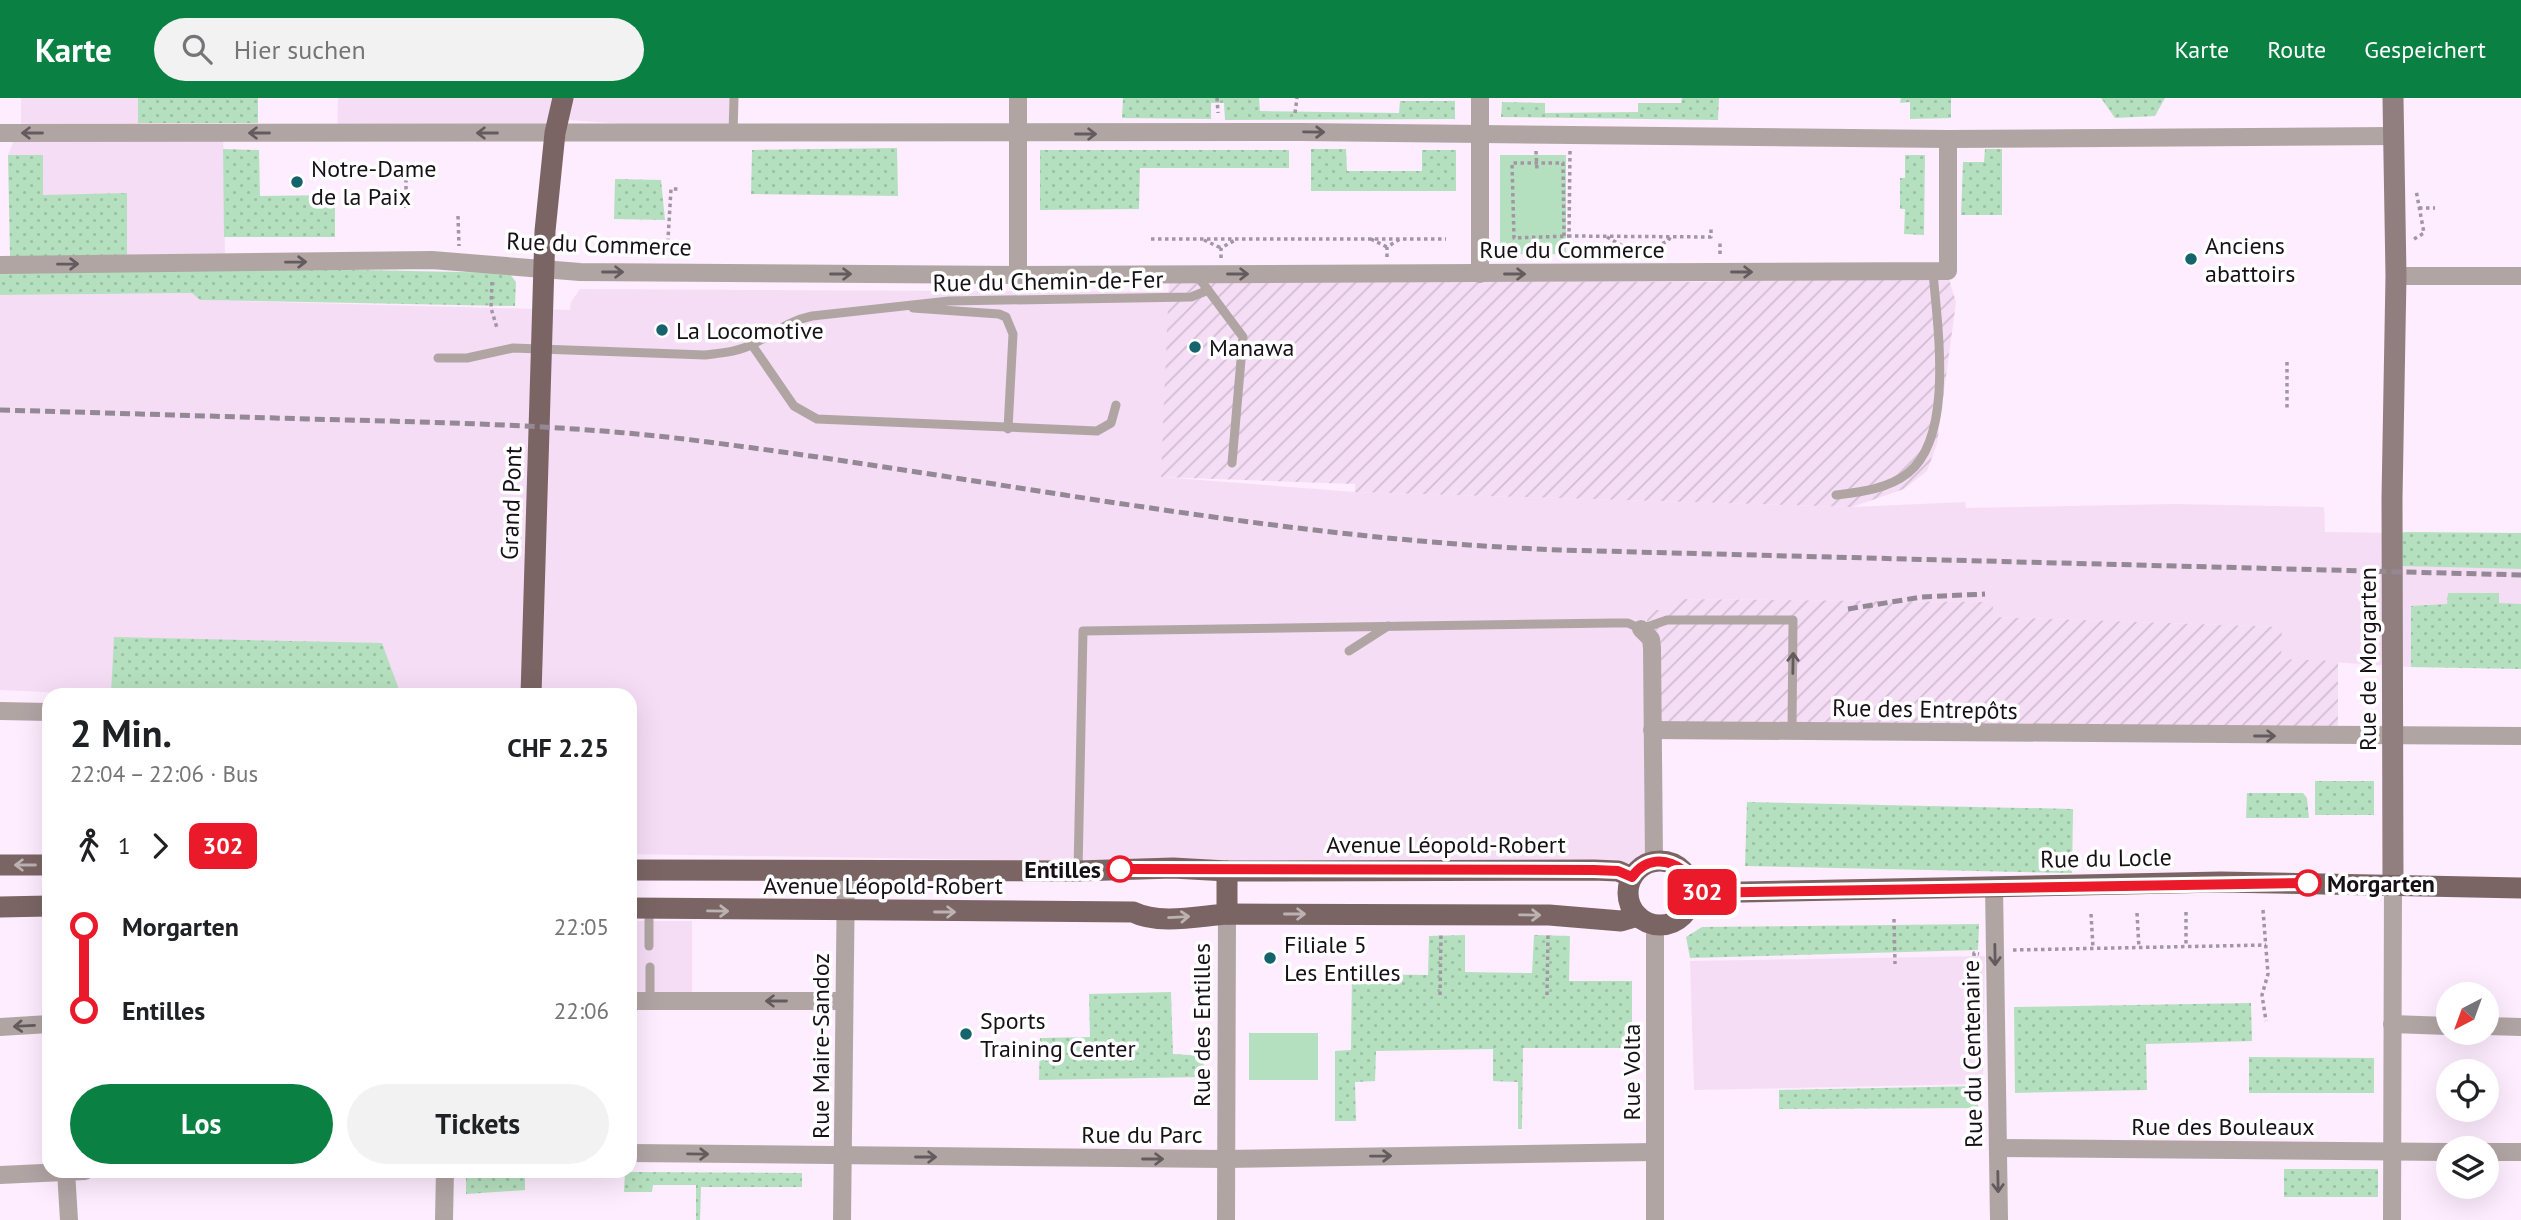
<!DOCTYPE html>
<html lang="de">
<meta charset="utf-8">
<style>
:root{--surface:#fff;--page:#f2f2f2;--text:#202124;--muted:#757577;--accent:#0b8043}
body{margin:0;font-family:"PT Sans",sans-serif;background:var(--page);color:var(--text);height:100vh;display:flex;flex-direction:column;font-size:26px;white-space:nowrap}
*{box-sizing:border-box;margin:0}
p{font-size:23px;color:var(--muted)}
.icon{flex:none;width:38px;height:38px;fill:none;stroke:currentColor;stroke-width:2;stroke-linecap:round;stroke-linejoin:round}
.map{position:relative;flex:1;overflow:hidden}
.details{position:absolute;left:42px;top:590px;width:595px;height:490px;display:flex;flex-direction:column;background:var(--surface);border-radius:21px;box-shadow:0 7px 28px #0002}
.details>*{flex:none}
.badge{padding:0 14px;border-radius:10px;font-size:24px;line-height:46px}
.needle{width:46px;rotate:221deg}
.tools{position:absolute;left:2436px;top:884px;display:grid;gap:14px}
.tools a{display:grid;place-items:center;width:63px;height:63px;border-radius:50%;background:var(--surface);box-shadow:0 7px 28px #0002;font-size:35px}
.map>.badge{position:absolute;translate:-50% -50%;box-shadow:0 0 0 4px #fff}
.legs{display:flex;align-items:center;gap:10px;height:77px;padding:0 28px;font-size:23px}
.legs p{margin-inline-start:auto}
.headline{display:flex;align-items:center;justify-content:space-between;height:119px;padding:0 28px}
h1{font-size:38px;font-weight:700;line-height:52px}
.action{display:flex;gap:14px;margin-top:auto;padding:14px 28px}
.action a{flex:1;height:80px;border-radius:42px;background:var(--accent);color:#fff;font-size:28px;font-weight:700;line-height:80px;text-align:center}
.action a+a{background:var(--page);color:var(--text)}
ul{padding:0 28px;list-style:none}
li{display:flex;align-items:center;gap:24px;height:84px;font-size:26px}
li i{display:grid;place-items:center;width:10px;height:100%;margin:0 9px;background:currentColor}
li i::after{content:'';width:18px;height:18px;margin:-9px;border:5px solid;border-radius:50%;background:var(--surface)}
li p{margin-inline-start:auto}
li:first-child i{background:linear-gradient(#0000 50%,currentColor 0)}
li:last-child i{background:linear-gradient(currentColor 50%,#0000 0)}
header{display:flex;align-items:center;gap:42px;box-sizing:border-box;height:98px;padding:0 35px;background:var(--accent);color:#fff}
header strong{font-size:33px}
nav{display:flex;gap:38px;margin-inline-start:auto;font-size:24px}
.search{width:490px;height:63px;background:var(--page);display:flex;align-items:center;gap:18px;box-sizing:border-box;padding:0 24px;border-radius:38px;color:var(--muted);font-size:26px}
.map>svg:first-child{display:block}
</style>
<header>
<strong>Karte</strong>
<div class="search"><svg class="icon" aria-label="search" viewBox="0 0 24 24"><circle cx="10" cy="10" r="6"/><path d="M15 15l6 6"/></svg>Hier suchen</div>
<nav><a>Karte</a><a>Route</a><a>Gespeichert</a></nav>
</header>
<div class="map">
<svg width="2521" height="1122" viewBox="0 0 2521 1122">
<defs>
<pattern id="industrial-furrows" width="10" height="10" patternUnits="userSpaceOnUse" patternTransform="scale(1.75)"><rect width="10" height="10" fill="#f5ddf6"/><path d="M-1 1l2-2M0 10L10 0M9 11l2-2" fill="none" stroke="#d1bdd2"/></pattern>
<pattern id="grass-dots" width="8" height="8" patternUnits="userSpaceOnUse" patternTransform="scale(1.75)"><rect width="8" height="8" fill="#b5e0bf"/><path d="M2 2h.1M6 6h.1" fill="none" stroke="#9bbfa3" stroke-width="1.8" stroke-linecap="round"/></pattern>
</defs>
<rect width="100%" height="100%" fill="#feecff"/>
<g fill="#f5ddf6">
<polygon points="21,0 138,0 138,25 223,26 225,160 127,159 42,97 8,57 21,25"/>
<polygon points="338,0 737,0 736,27 638,27 555,21 550,41 337,42"/>
<polygon points="580,191 1169,194 1162,379 1355,394 1852,409 1965,404 1966,410 2175,406 2324,409 2325,434 2398,435 2398,468 2521,471 2521,507 2412,508 2411,569 2280,561 2281,529 1993,519 1992,504 1675,501 1674,513 1647,512 1649,765 1069,763 630,756 630,597 111,597 0,592 0,197 193,195 200,202 570,212 571,204"/>
<polygon points="630,823 692,823 692,896 630,895"/>
<polygon points="1985,858 1983,986 1694,992 1690,863"/>
</g>
<g fill="url(#industrial-furrows)">
<polygon points="1948,178 1956,204 1937,346 1927,373 1904,391 1852,409 1355,394 1355,386 1161,379 1169,182 1696,184"/>
<polygon points="1675,501 1993,504 1993,519 2282,529 2281,561 2338,563 2338,630 1648,625 1647,512 1674,512"/>
</g>
<g fill="url(#grass-dots)">
<rect x="138" y="0" width="120" height="25"/>
<polygon points="1123,0 1259,0 1260,13 1399,15 1400,3 1455,3 1455,21 1225,22 1224,5 1211,5 1211,21 1122,20"/>
<polygon points="1682,0 1719,0 1718,22 1501,19 1502,4 1545,5 1545,15 1638,14 1638,5 1681,5"/>
<polygon points="1901,0 1951,0 1951,20 1910,21 1910,4 1900,5"/>
<polygon points="2101,0 2165,0 2155,18 2115,20"/>
<polygon points="897,50 898,98 751,96 752,52"/>
<polygon points="223,51 259,52 260,98 335,97 335,139 224,139"/>
<polygon points="1311,51 1346,51 1347,73 1422,73 1422,52 1456,52 1456,93 1311,93"/>
<polygon points="1985,51 2002,51 2002,117 1961,117 1963,64 1984,64"/>
<polygon points="1040,52 1289,52 1289,70 1140,70 1139,111 1040,112"/>
<polygon points="8,57 43,57 43,97 127,95 127,159 10,158"/>
<polygon points="1905,57 1925,57 1924,137 1904,136 1905,111 1900,111 1900,80 1905,80"/>
<polygon points="615,81 661,82 665,122 614,121"/>
<polygon points="312,171 509,175 516,184 515,208 200,202 192,195 0,197 0,173"/>
<polygon points="2407,434 2521,435 2521,471 2398,468 2398,435"/>
<polygon points="2448,495 2499,495 2499,505 2521,506 2521,571 2411,569 2411,508 2447,506"/>
<polygon points="114,539 382,545 401,597 111,595"/>
<rect x="2315" y="683" width="59" height="34"/>
<polygon points="2247,695 2303,695 2307,700 2309,720 2246,720"/>
<polygon points="1747,704 2073,711 2072,775 1745,768"/>
<polygon points="1979,826 1978,852 1690,860 1686,839 1702,829"/>
<polygon points="1465,837 1465,874 1532,875 1534,837 1570,838 1569,883 1632,883 1632,950 1523,950 1522,1031 1518,1031 1518,984 1493,983 1493,951 1376,953 1375,983 1355,984 1356,1023 1335,1023 1335,953 1351,952 1352,876 1428,877 1429,838"/>
<polygon points="1171,894 1173,956 1204,958 1203,979 1039,982 1040,940 1090,939 1089,896"/>
<polygon points="2251,905 2252,943 2146,946 2147,992 2015,995 2014,909"/>
<polygon points="2249,959 2374,960 2374,995 2249,995"/>
<polygon points="1978,988 1978,1010 1779,1011 1779,992"/>
<rect x="2284" y="1071" width="94" height="28"/>
<polygon points="466,1073 525,1073 525,1092 466,1096"/>
<polygon points="625,1074 802,1075 802,1089 701,1089 700,1122 696,1122 696,1087 653,1087 652,1094 624,1094"/>
</g>
<g fill="#b5e0bf">
<rect x="1500" y="57" width="66" height="99"/>
<rect x="1249" y="935" width="69" height="47"/>
</g>
<g fill="none" stroke-linecap="round" stroke-linejoin="round">
<g stroke="#a396a4" stroke-width="3.5" stroke-dasharray="3.5 3.5" stroke-linecap="butt">
<polyline points="1217,0 1218,15"/>
<polyline points="1295,15 1297,0"/>
<polyline points="1536,53 1537,72"/>
<polyline points="1570,53 1569,138 1711,139 1711,130"/>
<polyline points="402,78 406,78 406,110"/>
<polyline points="2419,110 2435,110"/>
<polyline points="458,118 459,148"/>
<polyline points="1564,138 1563,65 1512,65 1514,140 1569,138"/>
<polyline points="1607,139 1636,156"/>
<polyline points="1151,141 1446,141"/>
<polyline points="1371,141 1387,149"/>
<polyline points="2414,141 2424,135 2416,92"/>
<polyline points="1204,142 1221,150"/>
<polyline points="1643,154 1668,143 1671,138"/>
<polyline points="1720,156 1720,142"/>
<polyline points="667,158 671,91 679,91"/>
<polyline points="1387,159 1387,149 1400,141"/>
<polyline points="1221,160 1221,150 1237,141"/>
<polyline points="492,184 491,210 497,230"/>
<polyline points="2287,264 2287,313"/>
<polyline points="2263,812 2268,876 2262,897 2266,923"/>
<polyline points="2186,814 2186,848"/>
<polyline points="2137,815 2139,850"/>
<polyline points="2091,816 2093,850"/>
<polyline points="1894,821 1895,866"/>
<polyline points="2013,852 2266,847"/>
<polyline points="1974,865 1974,855 1979,856"/>
<polyline points="1440,897 1441,836"/>
<polyline points="1547,897 1548,837"/>
</g>
<g stroke="#b1a5a4" stroke-width="9">
<polyline points="733,35 734,0"/>
<polyline points="1196,176 1243,239 1232,365"/>
<polyline points="913,210 999,216 1006,219 1013,236 1008,331"/>
<polyline points="752,247 794,308 817,321 1097,333 1111,325 1116,307"/>
<path d="M438,260H467L513,250L705,257C721,255 738,254 753,246C774,236 788,223 812,218L949,203L1191,199L1206,193"/>
<path d="M1836,397C1860,394 1888,391 1908,375C1955,338 1937,226 1933,174"/>
<polyline points="1349,553 1388,528"/>
<polyline points="1078,773 1083,533 1614,525 1628,525 1641,531 1667,522 1793,522 1792,634"/>
<polyline points="649,848 649,812"/>
<polyline points="650,869 650,903"/>
</g>
<g stroke="#b1a5a4" stroke-width="18">
<polyline points="1480,0 1480,176"/>
<polyline points="0,35 1301,34 1948,41 2392,38"/>
<polyline points="0,167 432,162 580,174 1018,177 1948,173 1948,41"/>
<polyline points="1018,177 1018,0"/>
<polyline points="2396,178 2521,178"/>
<polyline points="1641,531 1651,541 1652,550 1654,763"/>
<polyline points="0,613 49,614"/>
<polyline points="1652,632 2521,638"/>
<polyline points="1994,788 1999,1122"/>
<polyline points="1655,827 1655,1122"/>
<polyline points="630,903 844,903"/>
<polyline points="2392,926 2448,928"/>
<polyline points="2487,928 2521,929"/>
<polyline points="0,929 49,926"/>
<polyline points="1998,1050 2448,1054"/>
<polyline points="2487,1054 2521,1054"/>
<polyline points="630,1055 1225,1061 1654,1054"/>
<polyline points="66,1073 69,1122"/>
<polyline points="0,1077 85,1073"/>
<polyline points="444,1122 445,1073"/>
<polyline points="842,1122 846,774"/>
<polyline points="1226,1122 1227,816"/>
<polyline points="2392,1122 2393,787"/>
</g>
<polyline stroke="#917f7f" stroke-width="21" points="2393,0 2396,178 2392,400 2393,787"/>
<g stroke="#7a6564" stroke-width="21">
<polyline points="531,597 545,133 555,35 563,0"/>
<circle cx="1660" cy="795" r="32"/>
<polyline points="0,767 49,767"/>
<polyline points="630,772 1078,773 1173,770 1227,773 1594,772 1618,773 1632,779"/>
<polyline points="1693,795 2221,784 2521,790"/>
<polyline points="0,809 49,808"/>
<path d="M630,810L1133,814C1159,827 1199,818 1227,816L1549,817L1621,823L1638,818"/>
<polyline points="1227,816 1227,773"/>
</g>
<g stroke="#948895" stroke-width="5" stroke-dasharray="10 5" stroke-linecap="butt">
<path d="M0,312C116,315 231,319 347,322C465,325 583,328 700,343C987,379 1271,441 1560,452L2521,477"/>
<polyline points="1848,511 1922,499 1985,496"/>
</g>
</g>
<defs><path id="oneway-shaft" d="M-6 0H5M1.5-3L5.5 0L1.5 3" fill="none" stroke-width="1.6" stroke-linecap="round" stroke-linejoin="round" transform="scale(1.75)"/></defs>
<g stroke="#645b5e">
<use href="#oneway-shaft" transform="translate(1314 34) rotate(1)"/>
<use href="#oneway-shaft" transform="translate(32 35) rotate(-180)"/>
<use href="#oneway-shaft" transform="translate(259 35) rotate(-180)"/>
<use href="#oneway-shaft" transform="translate(487 35) rotate(-180)"/>
<use href="#oneway-shaft" transform="translate(1086 36)"/>
<use href="#oneway-shaft" transform="translate(296 164) rotate(-1)"/>
<use href="#oneway-shaft" transform="translate(68 166) rotate(-1)"/>
<use href="#oneway-shaft" transform="translate(613 174)"/>
<use href="#oneway-shaft" transform="translate(1742 174)"/>
<use href="#oneway-shaft" transform="translate(841 176)"/>
<use href="#oneway-shaft" transform="translate(1238 176)"/>
<use href="#oneway-shaft" transform="translate(1515 176)"/>
<use href="#oneway-shaft" transform="translate(1793 565) rotate(-89)"/>
<use href="#oneway-shaft" transform="translate(2265 638)"/>
<use href="#oneway-shaft" transform="translate(1995 857) rotate(89)"/>
<use href="#oneway-shaft" transform="translate(776 903) rotate(180)"/>
<use href="#oneway-shaft" transform="translate(24 928) rotate(177)"/>
<use href="#oneway-shaft" transform="translate(698 1056) rotate(1)"/>
<use href="#oneway-shaft" transform="translate(1381 1058) rotate(-1)"/>
<use href="#oneway-shaft" transform="translate(926 1059)"/>
<use href="#oneway-shaft" transform="translate(1153 1061)"/>
<use href="#oneway-shaft" transform="translate(1998 1084) rotate(89)"/>
</g>
<g stroke="#bcb2b2">
<use href="#oneway-shaft" transform="translate(25 767) rotate(180)"/>
<use href="#oneway-shaft" transform="translate(718 813) rotate(1)"/>
<use href="#oneway-shaft" transform="translate(945 814)"/>
<use href="#oneway-shaft" transform="translate(1295 816)"/>
<use href="#oneway-shaft" transform="translate(1530 817) rotate(1)"/>
<use href="#oneway-shaft" transform="translate(1179 819) rotate(-3)"/>
</g>
<g fill="none" stroke-linecap="round" stroke-linejoin="round">
<defs>
<path id="line-1" d="M1120,771L1594,772L1618,773L1632,779C1645,760 1666,759 1684,773L1693,795L2308,785"/>
</defs>
<use href="#line-1" stroke="#fff" stroke-width="16"/>
<use href="#line-1" stroke="#ea1a2a" stroke-width="10"/>
</g>
<g fill="#15636b" stroke="#fff" stroke-width="2.5">
<circle cx="297" cy="84" r="7"/>
<circle cx="2191" cy="161" r="7"/>
<circle cx="662" cy="232" r="7"/>
<circle cx="1195" cy="249" r="7"/>
<circle cx="1270" cy="860" r="7"/>
<circle cx="966" cy="936" r="7"/>
</g>
<g fill="#fff" stroke="#ea1a2a" stroke-width="3.5">
<circle cx="1120" cy="771" r="12"/>
<circle cx="2308" cy="785" r="12"/>
</g>
<g text-anchor="middle" dominant-baseline="central" stroke-width="7" stroke-linejoin="round" paint-order="stroke">
<g font-size="24" fill="#171117" stroke="#fff" text-anchor="start">
<text x="311" y="70">Notre-Dame<tspan x="311" dy="28">de la Paix</tspan></text>
<text x="2205" y="147">Anciens<tspan x="2205" dy="28">abattoirs</tspan></text>
<text x="676" y="232">La Locomotive</text>
<text x="1209" y="249">Manawa</text>
<text x="1284" y="846">Filiale 5<tspan x="1284" dy="28">Les Entilles</tspan></text>
<text x="980" y="922">Sports<tspan x="980" dy="28">Training Center</tspan></text>
</g>
<g font-size="24" fill="#171117" stroke="#fff">
<text transform="translate(599 146) rotate(2)">Rue du Commerce</text>
<text x="1572" y="151">Rue du Commerce</text>
<text transform="translate(1048 183) rotate(-1)">Rue du Chemin-de-Fer</text>
<text transform="translate(511 405) rotate(-88)">Grand Pont</text>
<text transform="translate(2367 561) rotate(-90)">Rue de Morgarten</text>
<text transform="translate(1925 611) rotate(1)">Rue des Entrepôts</text>
<text x="1446" y="746">Avenue Léopold-Robert</text>
<text transform="translate(2106 760) rotate(-1)">Rue du Locle</text>
<text x="883" y="787">Avenue Léopold-Robert</text>
<text transform="translate(1201 927) rotate(-90)">Rue des Entilles</text>
<text transform="translate(820 948) rotate(-90)">Rue Maire-Sandoz</text>
<text transform="translate(1972 956) rotate(-91)">Rue du Centenaire</text>
<text transform="translate(1631 974) rotate(-90)">Rue Volta</text>
<text x="2223" y="1028">Rue des Bouleaux</text>
<text x="1142" y="1036">Rue du Parc</text>
</g>
<g font-size="24" font-weight="bold" fill="#171117" stroke="#fff" text-anchor="end">
<text x="1101" y="771">Entilles</text>
<text x="2327" y="785" text-anchor="start">Morgarten</text>
</g>
</g>
</svg>
<div class="tools">
<a><svg class="needle" viewBox="-14 -14 28 28"><path d="M0-13l5 13h-10z" fill="#e53935"/><path d="M0 13l5-13h-10z" fill="#757577"/></svg></a>
<a><svg class="icon" aria-label="locate" viewBox="0 0 24 24"><circle cx="12" cy="12" r="6"/><path d="M12 2v4M12 18v4M2 12h4M18 12h4"/></svg></a>
<a><svg class="icon" aria-label="layers" viewBox="0 0 24 24"><path d="M12 4l9 5-9 5-9-5zM3 14l9 5 9-5"/></svg></a>
</div>
<b class="badge" style="left:1702px;top:794px;background:#ea1a2a;color:#fff">302</b>
<section class="details">
<div class="headline"><div><h1>2 Min.</h1><p>22:04 – 22:06 · Bus</p></div><b>CHF 2.25</b></div>
<div class="legs"><svg class="icon" aria-label="walk" viewBox="0 0 24 24"><circle cx="13" cy="4" r="2"/><path d="M13 8l-2 6 4 7M11 14l-3 7M7 12l3-4h3l4 4"/></svg>1<svg class="icon" aria-label="forward" viewBox="0 0 24 24"><path d="M9 5l7 7-7 7"/></svg><b class="badge" style="background:#ea1a2a;color:#fff">302</b></div>
<ul>
<li><i style="color:#ea1a2a"></i><b>Morgarten</b><p>22:05</p></li>
<li><i style="color:#ea1a2a"></i><b>Entilles</b><p>22:06</p></li>
</ul>
<div class="action"><a>Los</a><a>Tickets</a></div>
</section>
</div>
